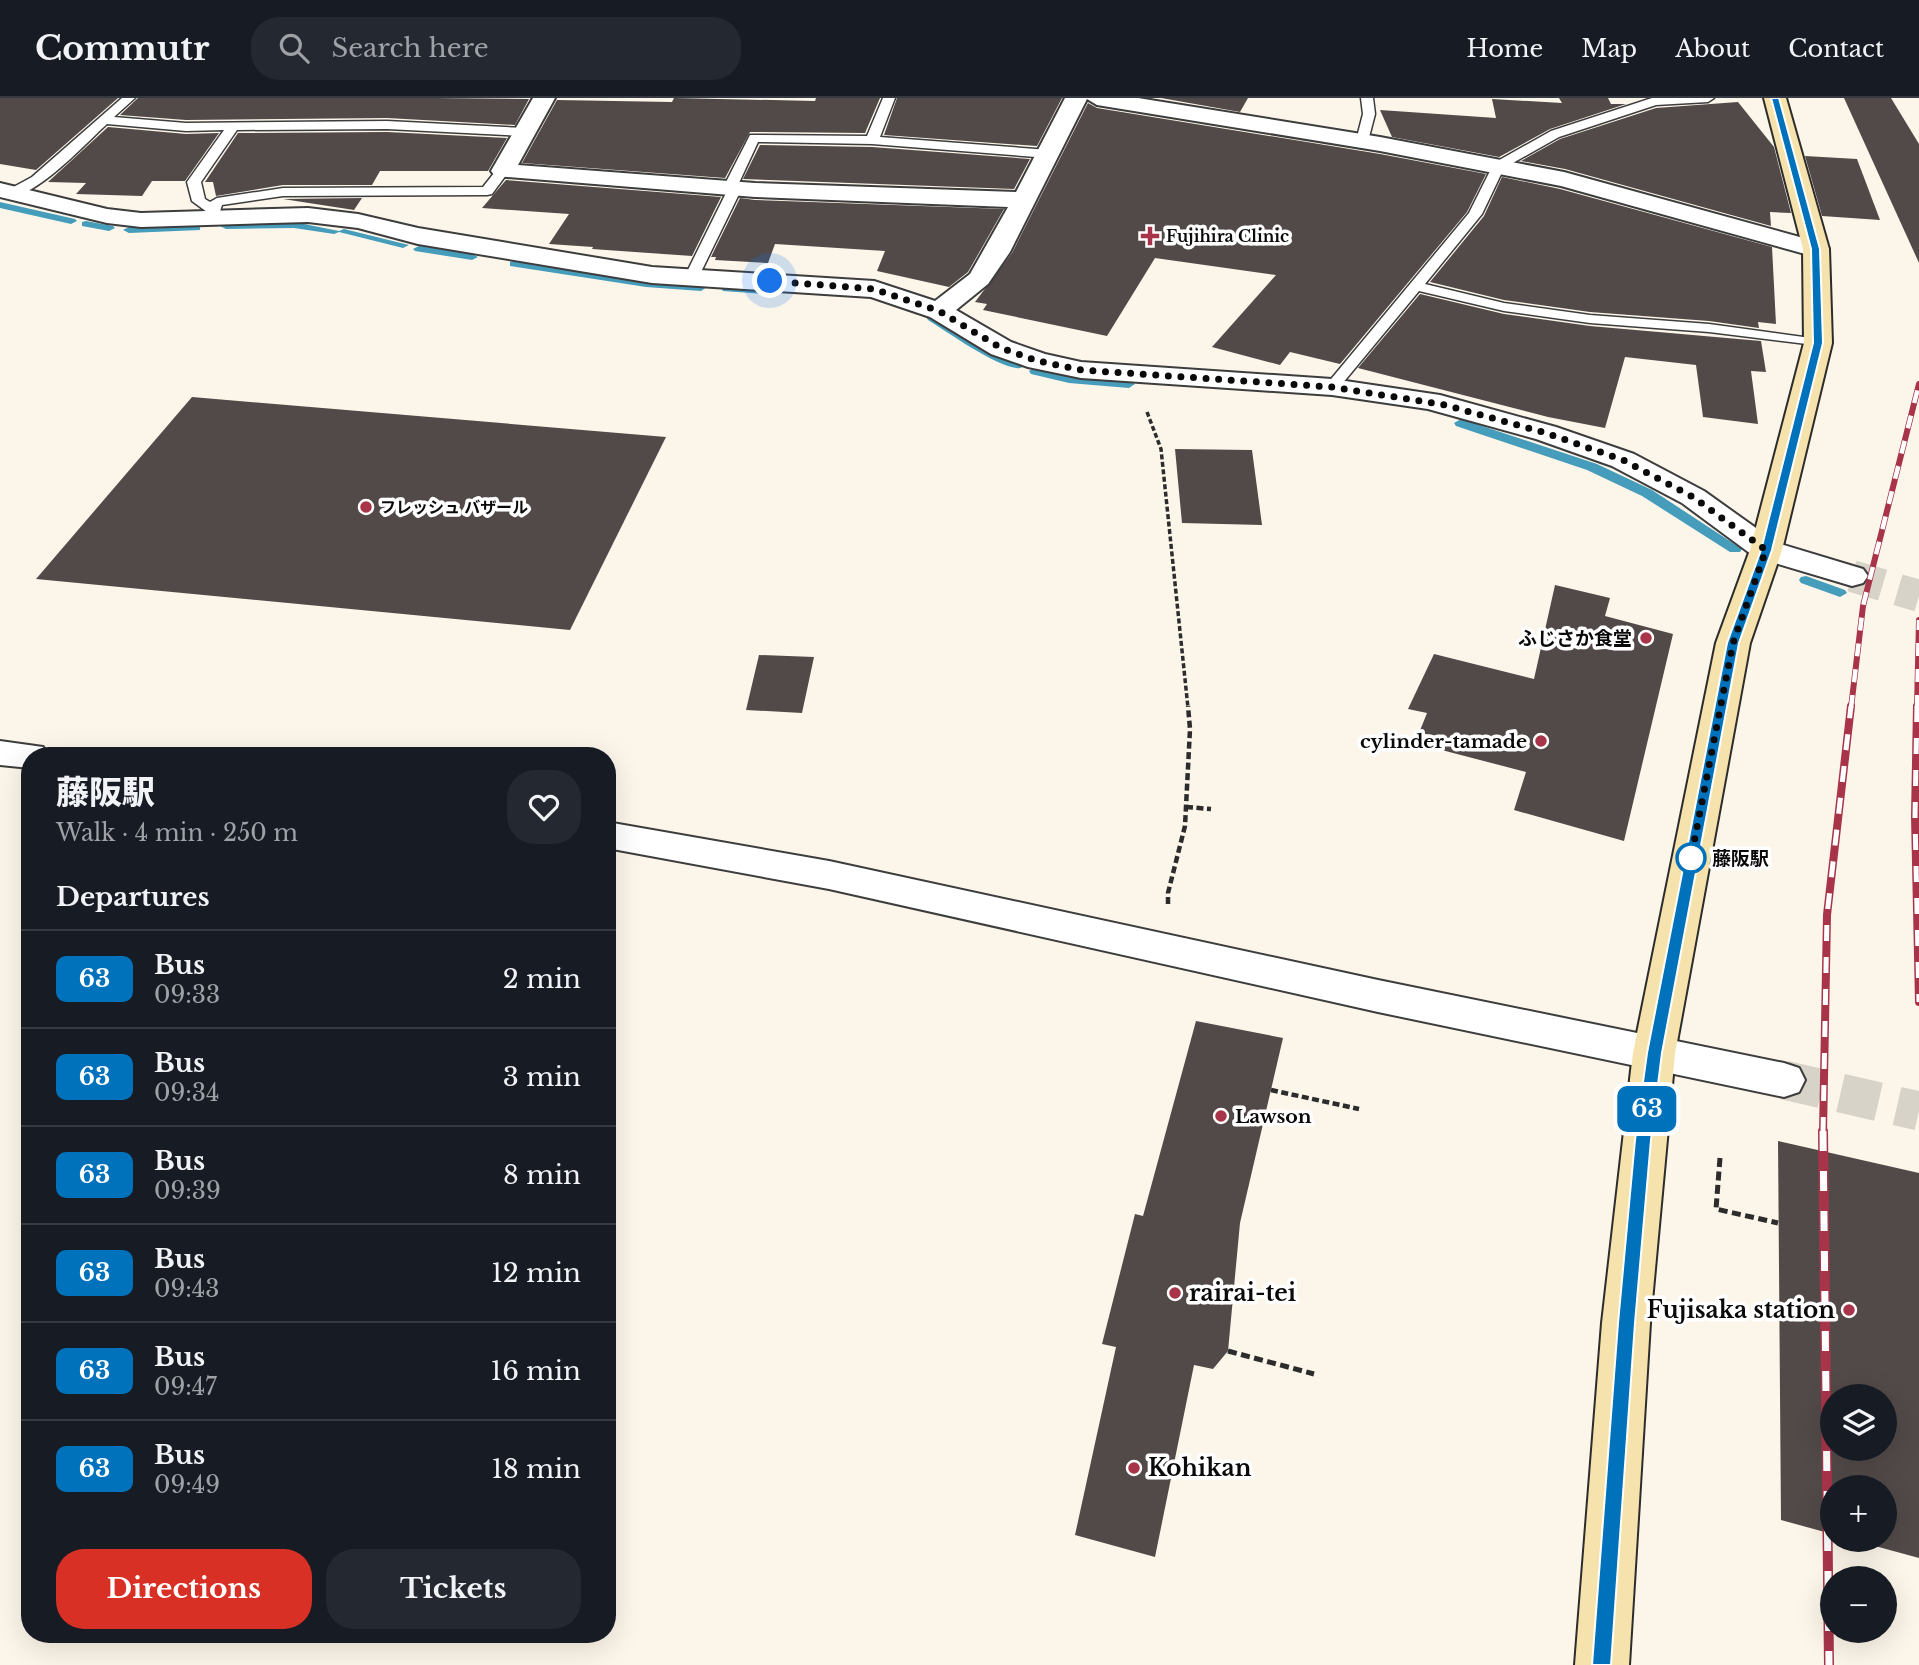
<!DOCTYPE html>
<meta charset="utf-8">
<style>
:root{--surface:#171b24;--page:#242831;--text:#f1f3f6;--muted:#9ea1a6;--line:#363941;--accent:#d93025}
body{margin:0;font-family:"Libre Baskerville","Noto Sans JP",serif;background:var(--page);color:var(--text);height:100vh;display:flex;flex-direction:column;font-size:26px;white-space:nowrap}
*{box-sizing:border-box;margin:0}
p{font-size:23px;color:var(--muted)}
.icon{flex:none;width:38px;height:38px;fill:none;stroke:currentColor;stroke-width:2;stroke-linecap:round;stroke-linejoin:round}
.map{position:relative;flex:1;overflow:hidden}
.side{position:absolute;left:21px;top:649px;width:595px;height:896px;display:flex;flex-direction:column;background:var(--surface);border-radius:28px;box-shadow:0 7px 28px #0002}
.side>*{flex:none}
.badge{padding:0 14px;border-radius:10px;font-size:24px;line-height:46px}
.buttons{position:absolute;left:1820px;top:1286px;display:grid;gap:14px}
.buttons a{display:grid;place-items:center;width:77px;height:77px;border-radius:50%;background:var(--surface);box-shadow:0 7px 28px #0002;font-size:35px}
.you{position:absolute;width:35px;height:35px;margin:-18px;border:5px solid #fff;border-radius:50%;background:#1a73e8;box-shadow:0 0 0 10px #1a73e833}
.map>.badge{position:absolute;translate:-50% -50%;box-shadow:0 0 0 4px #fff}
h2{padding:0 35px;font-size:26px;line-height:63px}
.round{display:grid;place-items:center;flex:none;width:74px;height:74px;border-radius:28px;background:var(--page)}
.head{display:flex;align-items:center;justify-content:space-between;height:119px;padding:0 35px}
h1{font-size:33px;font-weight:800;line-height:52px}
.action{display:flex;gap:14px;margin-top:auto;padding:14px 35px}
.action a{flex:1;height:80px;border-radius:28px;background:var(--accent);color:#fff;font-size:28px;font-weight:800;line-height:80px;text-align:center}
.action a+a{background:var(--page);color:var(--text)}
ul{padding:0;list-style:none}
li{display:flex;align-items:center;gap:21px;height:98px;padding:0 35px;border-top:2px solid var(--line)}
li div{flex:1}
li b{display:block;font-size:26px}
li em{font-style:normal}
li .badge{min-width:77px;font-weight:700;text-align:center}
header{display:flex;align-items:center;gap:42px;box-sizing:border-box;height:98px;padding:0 35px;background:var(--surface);border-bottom:2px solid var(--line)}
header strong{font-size:33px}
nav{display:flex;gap:38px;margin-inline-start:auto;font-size:24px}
.search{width:490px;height:63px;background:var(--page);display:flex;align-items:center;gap:18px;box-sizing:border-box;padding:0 24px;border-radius:28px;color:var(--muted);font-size:26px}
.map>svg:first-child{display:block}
</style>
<header>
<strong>Commutr</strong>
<div class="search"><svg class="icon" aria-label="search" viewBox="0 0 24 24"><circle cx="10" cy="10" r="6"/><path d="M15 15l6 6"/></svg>Search here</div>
<nav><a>Home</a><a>Map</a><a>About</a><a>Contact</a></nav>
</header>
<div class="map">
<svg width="1919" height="1567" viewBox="0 0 1919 1567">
<rect width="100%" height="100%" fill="#fcf6ea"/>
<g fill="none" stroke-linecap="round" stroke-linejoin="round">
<g fill="#459dbb" fill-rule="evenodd">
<polygon points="0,104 75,121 77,123 71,126 0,110"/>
<polygon points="86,123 113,128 115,130 109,133 82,128 82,124"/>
<polygon points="294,124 339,133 344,131 409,147 403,150 339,134 334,136 294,130 226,131 220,128 226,125"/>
<polygon points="196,127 200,128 200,132 129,135 123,132 129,129"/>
<polygon points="419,148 472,156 478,159 472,162 415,153 413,151"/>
<polygon points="514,163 646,181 701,185 707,189 701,193 646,189 510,168 510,164"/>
<polygon points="727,186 776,189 782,193 776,197 723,193 721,190"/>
<path d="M932,215L991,250L1021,264L1023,267L1021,270C1002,273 946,233 928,222L926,219Z"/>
<polygon points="1035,269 1069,277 1129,282 1135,286 1129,290 1069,285 1031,276 1029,273"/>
<polygon points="1461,321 1597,366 1652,392 1742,451 1740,454 1730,454 1642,398 1587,372 1456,328 1454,325"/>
<polygon points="1806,478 1845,492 1847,495 1840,499 1801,485 1799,482 1801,479"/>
</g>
</g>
<g fill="#514a48" fill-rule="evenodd">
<polygon points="0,0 118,0 36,72 0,66"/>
<polygon points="138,0 434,0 529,1 515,27 387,20 186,22 120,17"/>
<polygon points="674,0 815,3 816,0 880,0 865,35 750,34 725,80 522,65 557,2 672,4"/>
<polygon points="897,0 1062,0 1037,48 884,37"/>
<polygon points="1161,0 1248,0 1240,14"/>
<polygon points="1559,0 1608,0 1611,6 1626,6 1550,31 1499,59 1392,39 1380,12 1496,20 1492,1 1562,5"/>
<polygon points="1844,0 1891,0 1919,46 1919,165"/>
<polygon points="1738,4 1774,49 1791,115 1770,114 1771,128 1565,71 1521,63 1560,41 1656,10"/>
<polygon points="1088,5 1097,10 1380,56 1486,76 1467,114 1340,266 1290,254 1280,267 1212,249 1276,177 1155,160 1107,238 983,212 987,206 975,204 1012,155"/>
<polygon points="108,29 186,36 219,35 185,83 152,83 142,98 76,96 86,85 48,84"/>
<polygon points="387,34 507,40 488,73 380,73 372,87 283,87 216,98 213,84 205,84 238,35"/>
<polygon points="760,47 872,49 1030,61 1014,91 743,81"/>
<polygon points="1805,58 1857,61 1880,122 1822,118"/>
<polygon points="1502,79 1560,91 1772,149 1776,226 1758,224 1759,230 1709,223 1590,214 1504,202 1430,184 1484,118"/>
<polygon points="506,82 721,99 692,158 592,151 593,149 549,146 569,116 482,110"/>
<polygon points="362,100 354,112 283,101"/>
<polygon points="740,100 755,102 1004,111 968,174 949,189 877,173 885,153 775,146 768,165 715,162 716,159 711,159"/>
<polygon points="1420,196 1504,216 1590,228 1761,243 1766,274 1751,273 1758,326 1703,319 1696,267 1625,259 1605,330 1548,319 1358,270"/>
<polygon points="192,299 666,339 570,532 36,481"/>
<polygon points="1175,351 1252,352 1262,427 1182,425"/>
<polygon points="1555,487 1610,500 1605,518 1673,536 1624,743 1514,712 1526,674 1434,650 1433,637 1419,635 1427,615 1408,611 1434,556 1534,581"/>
<polygon points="759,557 814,559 802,615 746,612"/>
<polygon points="1196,923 1283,940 1240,1125 1228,1253 1213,1271 1194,1267 1155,1459 1075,1437 1116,1249 1102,1246 1135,1116 1143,1118"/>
<path d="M1778,1043L1919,1075V1460L1853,1442H1885V1390H1832V1436L1781,1422ZM1832,1298H1885V1351H1832Z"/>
</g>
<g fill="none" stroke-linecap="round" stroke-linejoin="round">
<polyline stroke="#d8d3c8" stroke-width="32" stroke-dasharray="32 16" stroke-linecap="butt" points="1852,478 1919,498"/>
<polyline stroke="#d8d3c8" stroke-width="39" stroke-dasharray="39 19" stroke-linecap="butt" points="1784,982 1919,1013"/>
<defs>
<g id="service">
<path d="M122,0H135L114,19L186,25L387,23L525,30L531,34L525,38L387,31L237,32L201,84L205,101L210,104L217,100L283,90L483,89L498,70L503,69L509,73L492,96L487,97L283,98L222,107L218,120L211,124L204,120L207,114L192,103L187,84L224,32L186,33L107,26C88,43 34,102 8,98V92L32,79Z"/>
<polygon points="883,0 895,0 880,39 1049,52 1055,56 1049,60 872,46 758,44 738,87 742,90 699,178 692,182 687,181 685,178 727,93 723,90 750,37 867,38"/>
<polygon points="1361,0 1373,0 1375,16 1368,43 1362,47 1356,43 1363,16"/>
<polygon points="1652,0 1714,0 1708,4 1656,7 1559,39 1504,70 1482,116 1425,186 1504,205 1590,217 1709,226 1818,241 1825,245 1823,248 1709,234 1590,225 1504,213 1419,193 1337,292 1327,292 1324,289 1327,286 1469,115 1494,65 1551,33"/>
</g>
<polygon id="minor" points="533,0 555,0 518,67 755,85 1016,94 1065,0 1138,0 1380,39 1564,74 1825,146 1829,151 1825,156 1816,159 1561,88 1380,53 1097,7 1087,1 1010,154 988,186 956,212 1011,244 1045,256 1081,264 1332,281 1440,297 1556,329 1634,356 1704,393 1777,445 1863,471 1868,478 1863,485 1852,488 1755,459 1682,405 1612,368 1536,341 1428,311 1332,297 1081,280 1028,269 991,256 930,219 871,199 652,185 418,146 358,130 308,124 141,129 107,125 0,99 0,85 107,111 141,115 308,110 358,116 418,130 652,169 874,183 935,203 970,176 1008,109 755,99 495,78 491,73"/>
<g id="tertiary">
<polygon points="0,643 43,649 48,658 30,658 30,670 0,667"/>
<polygon points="607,724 829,763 1378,882 1784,965 1799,970 1805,982 1799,994 1784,999 1378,914 829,791 607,750"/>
</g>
<polygon id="secondary" points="1764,0 1786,0 1829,151 1832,245 1782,452 1750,545 1675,955 1650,1225 1629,1567 1575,1567 1602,1225 1633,955 1716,545 1750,452 1804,245 1803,151"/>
</defs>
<use href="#service" stroke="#3d3d3d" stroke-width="3"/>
<use href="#minor" stroke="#3d3d3d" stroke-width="4"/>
<use href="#tertiary" stroke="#3d3d3d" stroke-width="4"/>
<use href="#secondary" stroke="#2c2c2c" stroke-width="4"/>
<polyline stroke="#2c2c2c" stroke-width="3.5" stroke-dasharray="5 2.5" stroke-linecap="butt" points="1147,314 1161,351 1188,610"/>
<g stroke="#2c2c2c" stroke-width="4.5" stroke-dasharray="7 3.5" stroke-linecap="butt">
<polyline points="1186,709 1211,711"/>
<polyline points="1168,806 1168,795 1185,728 1190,631 1188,608"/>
<polyline points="1271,992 1359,1011"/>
</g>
<g stroke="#2c2c2c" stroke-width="5" stroke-dasharray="9 4.5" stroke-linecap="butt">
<polyline points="1720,1060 1716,1111 1778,1125"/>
<polyline points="1228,1253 1314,1276"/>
</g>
<use href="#service" fill="#fff" fill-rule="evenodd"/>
<use href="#minor" fill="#fff" fill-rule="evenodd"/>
<use href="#tertiary" fill="#fff" fill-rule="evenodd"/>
<use href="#secondary" fill="#f5e2ad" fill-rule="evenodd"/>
<defs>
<g id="rail-far2">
<polyline points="1851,610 1863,508 1919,286"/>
<polyline points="1917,610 1919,522"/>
</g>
<g id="rail-far1">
<polyline points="1917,608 1915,719 1919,904"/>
<polyline points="1823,1035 1827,817 1851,608"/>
</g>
<polyline id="rail" points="1823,1033 1829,1567"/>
</defs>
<use href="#rail-far2" stroke="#a8344a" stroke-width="6"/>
<use href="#rail-far1" stroke="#a8344a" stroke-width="8"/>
<use href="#rail" stroke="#a8344a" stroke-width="10"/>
<use href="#rail-far2" stroke="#fff" stroke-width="4.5" stroke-dasharray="13" stroke-linecap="butt"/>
<use href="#rail-far1" stroke="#fff" stroke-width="5" stroke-dasharray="16" stroke-linecap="butt"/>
<use href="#rail" stroke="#fff" stroke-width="7" stroke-dasharray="20" stroke-linecap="butt"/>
</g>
<polygon fill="#0072bc" stroke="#fff" stroke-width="2" points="1771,0 1779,0 1820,151 1823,245 1772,452 1739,545 1662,955 1651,1042 1635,1225 1611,1567 1592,1567 1618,1225 1635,1042 1647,955 1727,545 1761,452 1813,245 1811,151"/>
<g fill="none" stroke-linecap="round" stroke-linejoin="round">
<polyline stroke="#0a0a0a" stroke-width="7" stroke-dasharray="0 12.6" points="770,183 874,191 939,213 1001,250 1038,263 1081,272 1332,289 1445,307 1546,335 1623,362 1693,399 1766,452 1733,545 1691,760"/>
</g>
<g fill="#a8344a" stroke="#fff" stroke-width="2.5">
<path d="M1146.5 127.5h7v7h7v7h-7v7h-7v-7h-7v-7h7z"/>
<circle cx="366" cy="409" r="7"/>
<circle cx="1646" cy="540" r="7"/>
<circle cx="1541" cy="643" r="7"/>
<circle cx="1221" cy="1018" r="7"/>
<circle cx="1175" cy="1195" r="7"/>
<circle cx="1849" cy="1212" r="7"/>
<circle cx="1134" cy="1370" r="7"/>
</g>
<circle fill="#fff" stroke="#0072bc" stroke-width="3.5" cx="1691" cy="760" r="14"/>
<g text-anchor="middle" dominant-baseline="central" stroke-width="7" stroke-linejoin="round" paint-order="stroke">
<g font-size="16" font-weight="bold" fill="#0a0a0a" stroke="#fff" text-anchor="start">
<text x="1166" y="138">Fujihira Clinic</text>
<text x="380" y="409">フレッシュ バザール</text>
</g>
<g font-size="19" font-weight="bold" fill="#0a0a0a" stroke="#fff" text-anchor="end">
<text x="1632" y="540">ふじさか食堂</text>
<text x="1527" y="643">cylinder-tamade</text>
<text x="1235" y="1018" text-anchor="start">Lawson</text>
</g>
<g font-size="19" font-weight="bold" fill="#0a0a0a" stroke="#fff" text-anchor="start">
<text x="1712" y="760">藤阪駅</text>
</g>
<g font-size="23" font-weight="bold" fill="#0a0a0a" stroke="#fff" text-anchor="start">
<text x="1189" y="1195">rairai-tei</text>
<text x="1835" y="1212" text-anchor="end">Fujisaka station</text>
<text x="1148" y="1370">Kohikan</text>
</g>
</g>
</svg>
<div class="buttons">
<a><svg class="icon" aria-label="layers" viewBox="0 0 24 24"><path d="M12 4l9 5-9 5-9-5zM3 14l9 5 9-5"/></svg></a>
<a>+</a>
<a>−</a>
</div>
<div class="you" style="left:770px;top:183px"></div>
<b class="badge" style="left:1647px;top:1011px;background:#0072bc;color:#fff">63</b>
<section class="side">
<div class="head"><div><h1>藤阪駅</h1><p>Walk · 4 min · 250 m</p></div><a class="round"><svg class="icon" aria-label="heart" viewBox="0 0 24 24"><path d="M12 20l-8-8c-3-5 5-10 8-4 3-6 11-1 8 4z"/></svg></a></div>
<h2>Departures</h2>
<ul>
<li><span class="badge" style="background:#0072bc;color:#fff">63</span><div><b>Bus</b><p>09:33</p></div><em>2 min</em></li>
<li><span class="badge" style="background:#0072bc;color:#fff">63</span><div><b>Bus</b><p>09:34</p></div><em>3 min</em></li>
<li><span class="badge" style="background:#0072bc;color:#fff">63</span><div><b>Bus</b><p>09:39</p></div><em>8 min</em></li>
<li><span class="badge" style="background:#0072bc;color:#fff">63</span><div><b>Bus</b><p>09:43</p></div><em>12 min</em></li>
<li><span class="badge" style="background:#0072bc;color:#fff">63</span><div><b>Bus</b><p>09:47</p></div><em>16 min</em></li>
<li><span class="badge" style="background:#0072bc;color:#fff">63</span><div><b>Bus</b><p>09:49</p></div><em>18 min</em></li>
</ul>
<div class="action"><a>Directions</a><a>Tickets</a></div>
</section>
</div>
